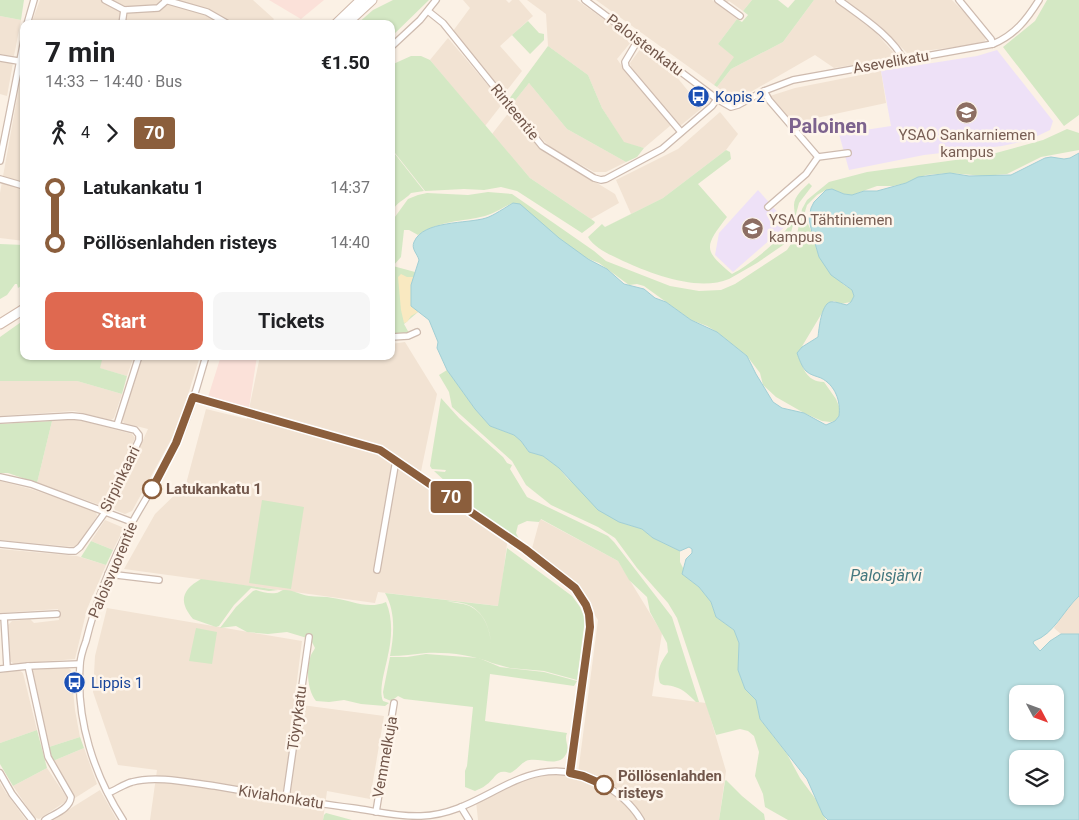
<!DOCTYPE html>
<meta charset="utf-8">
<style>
:root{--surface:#fff;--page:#f6f6f6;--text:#202124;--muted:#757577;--accent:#df6950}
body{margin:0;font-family:Roboto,sans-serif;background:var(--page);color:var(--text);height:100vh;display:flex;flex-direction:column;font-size:19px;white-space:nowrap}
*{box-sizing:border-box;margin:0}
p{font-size:16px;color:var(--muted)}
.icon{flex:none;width:28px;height:28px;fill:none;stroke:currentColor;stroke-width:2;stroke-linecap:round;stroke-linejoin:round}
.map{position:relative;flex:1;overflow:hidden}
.panel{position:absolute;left:20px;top:20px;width:375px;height:340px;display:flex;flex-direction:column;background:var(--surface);border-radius:10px;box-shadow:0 1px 4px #0004}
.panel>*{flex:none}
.badge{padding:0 10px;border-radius:4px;font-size:18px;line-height:32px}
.needle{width:32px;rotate:131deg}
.fabs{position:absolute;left:1009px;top:685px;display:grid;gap:10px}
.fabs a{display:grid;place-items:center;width:55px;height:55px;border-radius:10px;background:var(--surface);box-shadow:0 1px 4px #0004;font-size:25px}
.map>.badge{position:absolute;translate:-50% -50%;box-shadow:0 0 0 2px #fff}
.legs{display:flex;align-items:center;gap:8px;height:55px;padding:0 25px;font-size:16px}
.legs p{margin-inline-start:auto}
.head{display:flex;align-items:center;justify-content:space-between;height:85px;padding:0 25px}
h1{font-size:28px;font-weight:700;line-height:38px}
.action{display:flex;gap:10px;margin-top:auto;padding:10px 25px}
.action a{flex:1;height:58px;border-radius:10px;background:var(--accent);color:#fff;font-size:20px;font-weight:700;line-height:58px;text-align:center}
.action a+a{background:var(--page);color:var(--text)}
ul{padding:0 25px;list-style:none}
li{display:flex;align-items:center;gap:18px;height:55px;font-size:19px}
li i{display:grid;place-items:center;width:8px;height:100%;margin:0 6px;background:currentColor}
li i::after{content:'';width:12px;height:12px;margin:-6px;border:4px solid;border-radius:50%;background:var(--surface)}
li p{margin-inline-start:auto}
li:first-child i{background:linear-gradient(#0000 50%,currentColor 0)}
li:last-child i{background:linear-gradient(currentColor 50%,#0000 0)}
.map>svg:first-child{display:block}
</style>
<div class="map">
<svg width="1079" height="820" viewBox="0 0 1079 820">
<rect width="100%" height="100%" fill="#fbf1e5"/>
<g fill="#f2e3d3">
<polygon points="40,0 253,0 274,19 270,24 31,24"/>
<polygon points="463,0 506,0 509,3 512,0 519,0 533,16 500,46 522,71 504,94 453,31 470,8"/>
<polygon points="527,0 577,0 631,39 631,42 617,59 626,72 671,125 644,148 624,143 602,108 588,75 548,46 546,14"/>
<polygon points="596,0 712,0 737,19 718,44 735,57 714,85"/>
<polygon points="724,0 752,0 743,11 729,1 727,3"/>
<polygon points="814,0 833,0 875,32 895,54 894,58 834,68 815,55 735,101 717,87 731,69 783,42"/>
<polygon points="846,0 952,0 967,15 986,38 985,41 972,45 907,53 880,26"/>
<polygon points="0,16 21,20 14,56 0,54"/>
<polygon points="448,38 503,103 485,126 430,60"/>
<polygon points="641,48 671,70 702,108 680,126 631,67 630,63"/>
<polygon points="24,59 24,241 0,238 0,193"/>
<polygon points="0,60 13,63 7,96 0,94"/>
<polygon points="881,71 886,103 793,123 770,96 795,88"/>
<polygon points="529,83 567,129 626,162 606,172 594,172 551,148 538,135 513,103"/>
<polygon points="510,111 538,147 615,194 619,203 591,219 530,178 492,134"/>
<polygon points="720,112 738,134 726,150 663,198 631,214 616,180 678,149"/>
<polygon points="405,342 437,394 419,481 508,536 499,606 378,592 375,603 124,569 155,514 186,484 206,409 247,419 260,356 391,356 391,344"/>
<polygon points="103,356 134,356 127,376 99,368"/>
<polygon points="142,356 200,356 178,427 132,511 125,514 115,510 113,505 148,429 124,423 122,419"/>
<polygon points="0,381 77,381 122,394 114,418 111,420 74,411 0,416"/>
<polygon points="75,419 132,434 135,438 106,503 100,505 37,483 52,421"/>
<polygon points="0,481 31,489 96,511 97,516 78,545 74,547 0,540"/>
<polygon points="540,519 618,561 662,633 652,696 706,703 726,771 719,820 478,820 476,801 513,780 552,769 578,773 598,620 579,590 531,552"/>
<polygon points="105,520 124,528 113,550 91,541"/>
<polygon points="0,549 77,556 106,565 87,609 75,659 14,664 9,660 8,625 12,621 30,619 34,623 59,620 58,609 0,613"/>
<polygon points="1079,596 1079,634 1061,634 1054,628 1064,613"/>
<polygon points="107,608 302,641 294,704 384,716 370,799 327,791 323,820 150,820 157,770 118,765 93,692 95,656"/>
<polygon points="68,668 71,670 75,710 80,737 49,747 31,670"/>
<polygon points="19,670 23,673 37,730 0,743 0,673"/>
<polygon points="84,748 97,784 75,798 53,761"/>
<polygon points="47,768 67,798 65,802 39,819 34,817 13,786"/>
<polygon points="0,783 6,793 26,820 0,820"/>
<polygon points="100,790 117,820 52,820"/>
</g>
<g fill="#fbe1d9">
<polygon points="269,0 324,0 301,19"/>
<polygon points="221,356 257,356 249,408 208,397"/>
</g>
<g fill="#eee1f7">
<polygon points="997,50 1053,121 1050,130 1029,140 1002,146 924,155 849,170 839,134 891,126 881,71 977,56"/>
<polygon points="758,190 788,224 733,272 715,255 719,233"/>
</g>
<g fill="#d4e8c4">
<polygon points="0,0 24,0 21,20 0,16"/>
<polygon points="393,0 429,0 391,37 391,24 357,24 373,10"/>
<polygon points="752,0 778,0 788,8 795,0 814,0 783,42 731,69 717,87 714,85 734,57 718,44 737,19 742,22 748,15 743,11"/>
<polygon points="1047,0 1079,0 1079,115 1064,126 1003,47 1035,21"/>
<polygon points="528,21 539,33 544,34 544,40 530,54 512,35"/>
<polygon points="548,46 588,75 602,108 624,142 644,148 637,157 626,162 567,129 529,83 513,103 509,99"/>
<polygon points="411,56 421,56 430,60 530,178 591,219 595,222 594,224 582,233 517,191 501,187 484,190 464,189 425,191 391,148 391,65"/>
<path d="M1067,129L1079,133V150L1041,157L1007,174L984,176L950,173L926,175L906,183L893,186H877L852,195L844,194L832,189L826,190L817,195L807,205L804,215L812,233L819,257L844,285L852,290L854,296L851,302L840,304L834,301L828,303L798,353C802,366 806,382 824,382L836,399L840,409L839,416L835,421L830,422L822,421L804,413L776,397L763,385L760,373L747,356L717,332L707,326L691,320L644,286L637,284L629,285L599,263L584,257L513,203C503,207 496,213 485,216C461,222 440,220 418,235L409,230H404L401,257L393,266L415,272L411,285V306L418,312L404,324L409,333H391L392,221L408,199L418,195L427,193L468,195L488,192L512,194L594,251L606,261L670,286L699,291L721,290L735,284L787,250L797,235L802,209L807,200L829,182L867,172L985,156L1043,140Z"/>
<path d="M391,149L424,191L411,193C404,201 397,201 391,213Z"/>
<path d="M726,150L730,152L731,159L698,184L727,217C704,247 703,250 732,274C750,265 783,238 793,220C796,214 794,211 794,205C794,196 804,188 809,183L812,186L799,203L790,236L786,243L757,263L729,279C698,292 652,274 623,261C611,255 595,249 588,237L602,224L605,227L663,198Z"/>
<polygon points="0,244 24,245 24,284 18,288 17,284 15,284 7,295 0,299"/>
<polygon points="24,320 24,356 103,356 100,368 127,376 122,394 77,381 0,381 0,337"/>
<polygon points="447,370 475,409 490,426 514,435 521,441 529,452 543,456 559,468 567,478 619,522 642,529 653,538 680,551 680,562 684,570 682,574 699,587 711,602 716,617 734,630 739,643 738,670 745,689 756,700 760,719 787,754 800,778 817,801 826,820 788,820 765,807 763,794 755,776 759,752 754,736 748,731 740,729 716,735 677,618 668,603 637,568 615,538 598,527 551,505 526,485 512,461 452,407 449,392 439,375"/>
<path d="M441,398L459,418L503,457L507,463L512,465L510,469L527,497L608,536L614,542L672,617L699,702H696C690,696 683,689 675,687C669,684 665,687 660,683C656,670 661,662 668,652L667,643L650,612L647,597L629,580L618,561L541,519L539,522L527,521L518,525L516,533L521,543L483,516L434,471L445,472L446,470L432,469L430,466Z"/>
<polygon points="52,421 37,483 8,473 0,473 0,424"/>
<polygon points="262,500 304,507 291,589 249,583"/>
<polygon points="91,541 113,550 106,565 81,557"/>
<path d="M507,548L572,596L580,607L585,619L577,680L544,671L510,668L492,663C492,644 491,620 474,608C468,603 455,602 447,601C453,603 466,603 473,608C491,619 492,645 492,663C474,655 446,652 426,653C414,654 403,656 390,656C394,636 396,612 385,593L498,606Z"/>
<path d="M201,579L278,590L269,591L251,588L234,605L219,626L216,627L193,619C178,601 182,590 201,579Z"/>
<path d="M256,590C262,592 269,594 276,593C278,593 280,591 283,590C292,589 301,595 309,596C317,597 325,596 333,598C350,600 368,610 386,602C393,618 392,638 388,655C386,667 378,690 383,701L389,703L385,706L361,704L344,700L329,702L316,701C307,690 306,668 311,655C312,653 314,650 315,648L311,640L310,634L308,635L307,638L287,632L268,634L247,632L236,626L220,628L236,607L253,591Z"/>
<polygon points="196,628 217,632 212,664 189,661"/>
<path d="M426,654L479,658L500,667L544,672L577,681L574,686L490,674L485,721L567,733C564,740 569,745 567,752C560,770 539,756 526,761C520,764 517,770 510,773C496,768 496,778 486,785C483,788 478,789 475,791L465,787V771L467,766L473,707L404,699L398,696L391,701L384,698L383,692L390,657H407Z"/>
<polygon points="37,730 47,768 13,786 0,764 0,743"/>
<polygon points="80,737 84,748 53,761 49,747"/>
<polygon points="726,780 742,796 764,814 765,820 719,820 725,781"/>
<polygon points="326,813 352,820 372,820 323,820 324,815"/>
</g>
<polygon fill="#f9e9c1" points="401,274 407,277 414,277 411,285 411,306 418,312 411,316 407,322 404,323 401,310 398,277"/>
<path fill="#bae0e3" stroke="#a1cfd5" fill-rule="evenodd" d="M1079,153V596C1063,611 1054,634 1034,641L1033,643L1040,651L1050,641L1061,634H1079V820H828L823,815L807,779L760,719L756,700L745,689L738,670L739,643L734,630L716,617L711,602L699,587L682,574L686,559L692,553V549L689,547L680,551L653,538L642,529L619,522L598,510L559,468L543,456L529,452L521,441L514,435L490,426L475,409L447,370L437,348L438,342L429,320L411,306V285L419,260C417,253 411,249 414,242C423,220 467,224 486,218C493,216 506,207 513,203L520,204L559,238L588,259L607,269L624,284L644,289L655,298L666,302L691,320L717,332L747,356L756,374L773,402L782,408L804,413L826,425L835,421L839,416C841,401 835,385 821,378C816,376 810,375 806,371C802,367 799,359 797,353L802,347L818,337C819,329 821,305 830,302C834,301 842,304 847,305L851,302L854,296L852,290L831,275L819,257L812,233L809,219L811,208L814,202L826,190L832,189L844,194L852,195L864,191H877L906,183L918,177L950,173L969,176L1011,175L1045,158L1051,157L1064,159L1070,158ZM1018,694H1055V731H1018ZM1018,759H1055V796H1018Z"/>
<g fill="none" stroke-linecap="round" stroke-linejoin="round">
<defs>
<g id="minor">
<polyline points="105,0 124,10 158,8 166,1"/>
<polyline points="165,0 207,12 228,24"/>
<path d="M585,0L717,99L731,107L738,105L764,91L793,80L993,44C1015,35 1027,19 1039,0"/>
<polyline points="718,0 740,16"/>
<path d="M839,0C859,15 894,37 904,61"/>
<polyline points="959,0 991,39 993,44"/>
<polyline points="428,11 443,23 542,146 594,178 601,180 606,179 662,149 712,106 717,99"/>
<polyline points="27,24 34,0"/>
<polyline points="122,24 124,10"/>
<polyline points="638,40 625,62 626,67 681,132"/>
<polyline points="391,47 420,20 436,0"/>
<polyline points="0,58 24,62"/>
<polyline points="764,91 769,100 818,157"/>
<polyline points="0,161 24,40"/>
<polyline points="0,179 24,186"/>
<polyline points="768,207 806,174 818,157 848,153"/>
<polyline points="391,337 408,336 417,332"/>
<polyline points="193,397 380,450 525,549 575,588 586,605 589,614 590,627 570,773"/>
<polyline points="0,420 72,416 82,417 135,430 139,435 139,440 106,511 80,547 75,551 69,551 0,544"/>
<polyline points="117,425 139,356"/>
<polyline points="0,477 31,484 132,522"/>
<polyline points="377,570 396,460"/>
<polyline points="108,574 159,580"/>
<polyline points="0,617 57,614"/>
<polyline points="4,617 7,667"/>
<path d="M28,666L48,757L71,797C70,809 54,814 45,820"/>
<polyline points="0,669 28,666 79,664"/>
<polyline points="0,773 12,794 32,820"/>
<path d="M108,793C116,790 124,784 132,782C156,775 191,783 215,786C261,794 307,802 353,808C375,811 398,817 421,816C488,814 525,745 599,782C616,791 631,803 641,820"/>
<polyline points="286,798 309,637"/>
<polyline points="461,807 469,820"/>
<polyline points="376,812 394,703"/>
<path d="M123,820C94,775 76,720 80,666C80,658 83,649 86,641C96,600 113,559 133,521C147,496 163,472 175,446C189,418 197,386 206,356"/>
</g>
<g id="secondary">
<polyline points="336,24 361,0"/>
<polyline points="346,24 372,0"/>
<polyline points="0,324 24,309"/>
</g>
</defs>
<use href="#minor" stroke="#cebbaf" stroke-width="8"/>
<use href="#secondary" stroke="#d1baac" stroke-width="11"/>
<use href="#minor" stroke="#fff" stroke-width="5.5"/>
<use href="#secondary" stroke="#fff" stroke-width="9"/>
</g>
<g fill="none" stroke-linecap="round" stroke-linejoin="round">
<defs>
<polyline id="line-1" points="152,489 176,443 193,397 380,450 525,549 575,588 586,605 589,614 590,627 570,773 583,776 604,785"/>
</defs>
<use href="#line-1" stroke="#fff" stroke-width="11"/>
<use href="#line-1" stroke="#8b5e3c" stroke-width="8"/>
</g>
<defs>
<symbol id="bus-disc" viewBox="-11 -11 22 22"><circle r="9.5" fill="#1a4fb4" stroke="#fef5eb"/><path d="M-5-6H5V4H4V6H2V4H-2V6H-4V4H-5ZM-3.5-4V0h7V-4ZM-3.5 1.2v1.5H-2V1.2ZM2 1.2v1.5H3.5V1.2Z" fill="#fff"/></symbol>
<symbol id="school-disc" viewBox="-11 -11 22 22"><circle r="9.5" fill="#8d6e63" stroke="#fef5eb"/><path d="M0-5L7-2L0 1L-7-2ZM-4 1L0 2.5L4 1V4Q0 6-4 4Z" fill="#fff"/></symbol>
</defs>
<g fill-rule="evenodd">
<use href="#bus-disc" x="686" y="84" width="25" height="25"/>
<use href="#school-disc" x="954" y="100" width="25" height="25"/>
<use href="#school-disc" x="740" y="216" width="25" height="25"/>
<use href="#bus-disc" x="62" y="670" width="25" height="25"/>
</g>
<g fill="#fff" stroke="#8b5e3c" stroke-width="2.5">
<circle cx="152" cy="489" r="9"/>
<circle cx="604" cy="785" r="9"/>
</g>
<g text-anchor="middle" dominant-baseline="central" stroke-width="5" stroke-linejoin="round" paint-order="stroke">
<g font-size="15" fill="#72574b" stroke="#fef5eb">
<text transform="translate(645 45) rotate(37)">Paloistenkatu</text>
<text transform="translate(891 62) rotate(-10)">Asevelikatu</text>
<text transform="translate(515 112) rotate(51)">Rinteentie</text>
<text transform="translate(120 479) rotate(-64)">Sirpinkaari</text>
<text transform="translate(113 570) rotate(-67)">Paloisvuorentie</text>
<text transform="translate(297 718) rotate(-82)">Töyrykatu</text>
<text transform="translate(385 757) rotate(-80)">Vemmelkuja</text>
<text transform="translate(281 797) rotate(9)">Kiviahonkatu</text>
</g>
<g font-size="15" fill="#164399" stroke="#fef5eb" text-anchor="start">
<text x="715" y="97">Kopis 2</text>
<text x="91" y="683">Lippis 1</text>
</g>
<g font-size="15" fill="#785e54" stroke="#fef5eb">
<text x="967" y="135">YSAO Sankarniemen<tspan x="967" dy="17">kampus</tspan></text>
<text x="769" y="220" text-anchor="start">YSAO Tähtiniemen<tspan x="769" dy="17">kampus</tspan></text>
</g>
<g font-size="15" font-weight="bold" fill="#72574b" stroke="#fef5eb" text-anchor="start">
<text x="166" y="489">Latukankatu 1</text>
<text x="618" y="776">Pöllösenlahden<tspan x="618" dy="17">risteys</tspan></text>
</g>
<g font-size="16" font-style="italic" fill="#43777e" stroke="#fef5eb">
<text x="886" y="575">Paloisjärvi</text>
</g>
<g font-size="20" font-weight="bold" fill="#7d638e" stroke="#fef5eb">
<text x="828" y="126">Paloinen</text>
</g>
</g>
</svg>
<div class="fabs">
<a><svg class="needle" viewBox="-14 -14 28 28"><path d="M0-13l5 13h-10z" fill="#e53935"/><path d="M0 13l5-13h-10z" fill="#757577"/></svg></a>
<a><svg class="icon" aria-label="layers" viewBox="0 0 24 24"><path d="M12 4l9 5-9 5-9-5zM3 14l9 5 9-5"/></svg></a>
</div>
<b class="badge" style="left:451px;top:497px;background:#8b5e3c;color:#fff">70</b>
<section class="panel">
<div class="head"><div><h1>7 min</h1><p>14:33 – 14:40 · Bus</p></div><b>€1.50</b></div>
<div class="legs"><svg class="icon" aria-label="walk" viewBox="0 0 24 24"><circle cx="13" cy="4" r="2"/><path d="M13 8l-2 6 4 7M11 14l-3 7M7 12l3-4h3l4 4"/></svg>4<svg class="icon" aria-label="forward" viewBox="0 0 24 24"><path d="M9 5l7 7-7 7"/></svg><b class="badge" style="background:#8b5e3c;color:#fff">70</b></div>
<ul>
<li><i style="color:#8b5e3c"></i><b>Latukankatu 1</b><p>14:37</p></li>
<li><i style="color:#8b5e3c"></i><b>Pöllösenlahden risteys</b><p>14:40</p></li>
</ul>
<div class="action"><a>Start</a><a>Tickets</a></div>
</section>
</div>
